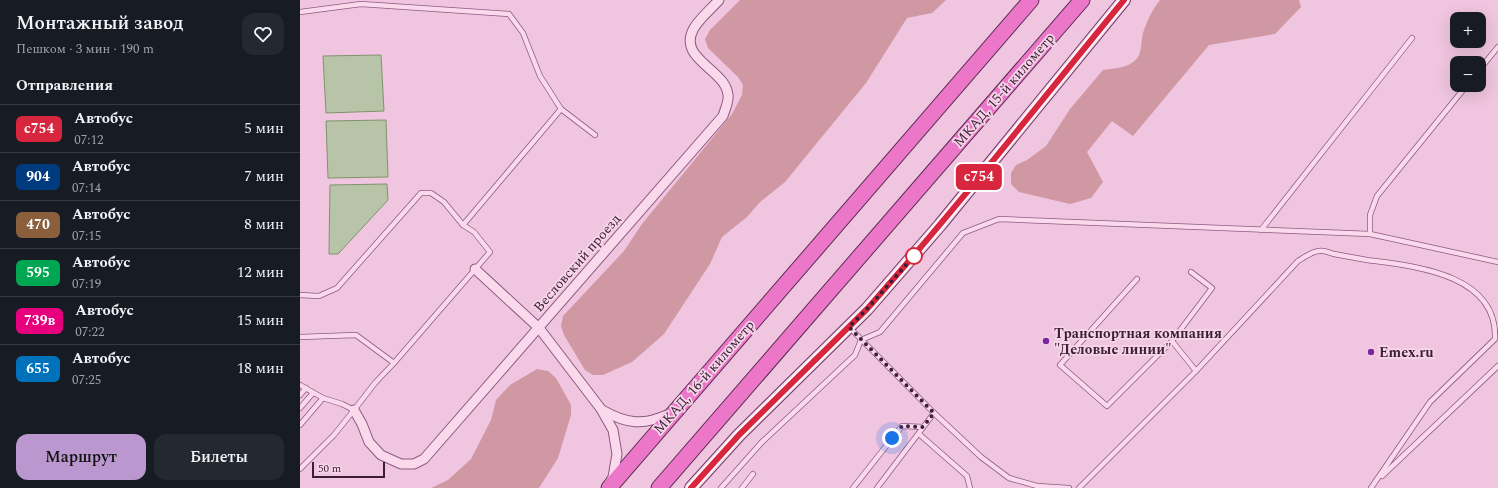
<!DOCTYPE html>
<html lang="ru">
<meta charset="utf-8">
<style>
:root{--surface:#171b24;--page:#242831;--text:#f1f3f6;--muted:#9ea1a6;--line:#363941;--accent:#bb97cf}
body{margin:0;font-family:Spectral,serif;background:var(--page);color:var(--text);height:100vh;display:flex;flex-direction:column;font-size:15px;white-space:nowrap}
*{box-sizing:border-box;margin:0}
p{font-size:13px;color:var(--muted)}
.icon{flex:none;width:22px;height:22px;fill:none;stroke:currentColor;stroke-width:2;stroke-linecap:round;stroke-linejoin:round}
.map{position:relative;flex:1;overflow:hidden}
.side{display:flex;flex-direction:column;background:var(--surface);width:300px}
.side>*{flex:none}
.badge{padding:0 8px;border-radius:6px;font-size:14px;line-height:26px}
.fabs{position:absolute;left:1150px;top:12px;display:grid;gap:8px}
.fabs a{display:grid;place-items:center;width:36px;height:36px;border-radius:8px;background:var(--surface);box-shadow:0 4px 16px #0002;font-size:20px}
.scale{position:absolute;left:12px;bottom:10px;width:73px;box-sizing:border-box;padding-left:4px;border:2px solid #3c1e36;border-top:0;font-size:11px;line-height:14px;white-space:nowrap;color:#3c1e36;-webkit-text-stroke:3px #f7d5e9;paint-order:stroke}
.you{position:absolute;width:20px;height:20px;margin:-10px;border:3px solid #fff;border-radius:50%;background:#1a73e8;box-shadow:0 0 0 6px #1a73e833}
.map>.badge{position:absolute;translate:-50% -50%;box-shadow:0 0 0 2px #fff}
h2{padding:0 16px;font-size:15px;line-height:36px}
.round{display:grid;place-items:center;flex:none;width:42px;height:42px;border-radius:12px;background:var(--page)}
.overview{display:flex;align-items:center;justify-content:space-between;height:68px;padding:0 16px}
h1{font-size:19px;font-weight:600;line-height:30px}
.primary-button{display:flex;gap:8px;margin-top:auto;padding:8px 16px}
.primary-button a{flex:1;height:46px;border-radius:12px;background:var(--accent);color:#111;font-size:16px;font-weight:600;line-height:46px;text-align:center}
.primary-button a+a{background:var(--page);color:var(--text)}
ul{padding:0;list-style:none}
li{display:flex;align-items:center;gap:12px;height:48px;padding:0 16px;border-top:1px solid var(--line)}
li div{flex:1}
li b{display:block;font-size:15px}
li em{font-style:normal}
li .badge{min-width:44px;font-weight:700;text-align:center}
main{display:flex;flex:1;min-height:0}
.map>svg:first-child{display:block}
</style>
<main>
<section class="side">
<div class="overview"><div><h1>Монтажный завод</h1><p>Пешком · 3 мин · 190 m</p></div><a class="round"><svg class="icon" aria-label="heart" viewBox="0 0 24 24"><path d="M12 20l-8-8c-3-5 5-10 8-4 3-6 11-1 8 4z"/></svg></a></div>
<h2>Отправления</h2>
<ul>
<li><span class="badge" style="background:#d7263d;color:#fff">с754</span><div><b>Автобус</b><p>07:12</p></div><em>5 мин</em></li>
<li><span class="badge" style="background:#003b80;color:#fff">904</span><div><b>Автобус</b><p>07:14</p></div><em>7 мин</em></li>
<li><span class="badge" style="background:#8b5e3c;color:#fff">470</span><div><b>Автобус</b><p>07:15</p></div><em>8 мин</em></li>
<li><span class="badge" style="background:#00a651;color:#fff">595</span><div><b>Автобус</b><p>07:19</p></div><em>12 мин</em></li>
<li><span class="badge" style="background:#e6007e;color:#fff">739в</span><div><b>Автобус</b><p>07:22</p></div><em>15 мин</em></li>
<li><span class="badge" style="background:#0072bc;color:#fff">655</span><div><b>Автобус</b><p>07:25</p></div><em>18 мин</em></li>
</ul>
<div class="primary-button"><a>Маршрут</a><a>Билеты</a></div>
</section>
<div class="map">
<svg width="1198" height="488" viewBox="0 0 1198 488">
<rect width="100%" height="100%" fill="#f0c5df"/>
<g fill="#cf98a2">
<polygon points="440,0 646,0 632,13 607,18 566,83 485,182 460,202 447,217 422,237 410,264 364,334 332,362 303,375 293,375 285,370 264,335 261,326 263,316 324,251 342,224 432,114 442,95 443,85 438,77 408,48 405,39 410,30"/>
<path d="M860,0H999L1001,7L975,34L909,45L833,136L812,121L787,152L803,182L791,198L770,204L719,192L711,184V173L716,165L727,160L746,146L770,109L803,70C816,68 833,68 839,55C842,49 841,40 843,33C847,21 852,10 860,0Z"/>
<polygon points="237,369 248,371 256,378 271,405 271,415 258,458 239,488 131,488 148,480 171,459 191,420 196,400 210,385"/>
</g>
<g fill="#b8c4a7" stroke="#81936d">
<polygon points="81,55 84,111 26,113 23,56"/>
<polygon points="86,120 88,177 28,178 26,121"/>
<polygon points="87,184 88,200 38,254 29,254 30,185"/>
</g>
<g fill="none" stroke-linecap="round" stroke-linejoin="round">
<defs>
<g id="service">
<polyline points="0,12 61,4 209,14 223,33 240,76 261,109 295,135"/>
<polyline points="1179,70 1198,47"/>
<polyline points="163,225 261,109"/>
<polyline points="961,230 1112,38"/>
<polyline points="1070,234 1070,215 1077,196 1167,85"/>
<polyline points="837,279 760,365 807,406 872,341 896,371"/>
<polyline points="0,295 19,296 37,288 121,193 131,193 144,202 163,225 174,232 190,252 94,363 75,383 54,410"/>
<polyline points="550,328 634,413 681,457 709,478 737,486 769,488"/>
<polyline points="0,337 56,335 94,363"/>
<polyline points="872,341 912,288 891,272"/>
<polyline points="0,385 23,398 42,404 54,410 34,435 0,469"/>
<polyline points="0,395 6,388"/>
<polyline points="0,408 13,393"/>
<polyline points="0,425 23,398"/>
<polyline points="619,434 667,476 670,488"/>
<polyline points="1082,476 1198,366"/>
<polyline points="421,488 462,442 555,355 561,340 580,332 663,233 699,219 1070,234 1198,262"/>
<polyline points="442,488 453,474"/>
<polyline points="553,488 602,426 623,427"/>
<polyline points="577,488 634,413"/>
<path d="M779,488L896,371L998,261C1003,258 1013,251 1019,251C1024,250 1030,253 1034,254C1045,256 1056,258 1067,260C1112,266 1198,273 1195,339L1130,402L1071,488"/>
</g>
<g id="minor">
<polyline points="175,269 239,328 301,409 313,430 317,454 313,477 310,482"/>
<path d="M54,410L62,424L69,442L81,455L101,464H114L124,459L423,116C425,109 429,102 428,95C426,69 376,59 394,28C400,18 411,9 419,0"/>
<path d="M302,410C327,424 343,426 369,414"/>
</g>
<polyline id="secondary" points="391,488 439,435 567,309 640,225 824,0"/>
<g id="trunk">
<polyline points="309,488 731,0"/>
<polyline points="359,488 782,0"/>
</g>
</defs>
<use href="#service" stroke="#8d5a81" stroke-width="6"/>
<use href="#minor" stroke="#8d5a81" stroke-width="11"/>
<use href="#secondary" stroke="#6e3d64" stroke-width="14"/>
<use href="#trunk" stroke="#5a2e53" stroke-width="17"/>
<use href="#service" stroke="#fad9ed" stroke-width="4.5"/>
<use href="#minor" stroke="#fad9ed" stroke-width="9"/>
<use href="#secondary" stroke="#fad9ed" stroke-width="12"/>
<use href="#trunk" stroke="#ec76c8" stroke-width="15"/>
</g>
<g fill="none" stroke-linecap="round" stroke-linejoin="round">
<defs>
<path id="line" d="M391,488L439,435L567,309C656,209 739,103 824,0"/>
</defs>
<use href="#line" stroke="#fff" stroke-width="9"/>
<use href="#line" stroke="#d7263d" stroke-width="6"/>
<polyline stroke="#3c1e36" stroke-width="4" stroke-dasharray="0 7.2" points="592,438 602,426 623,427 634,413 549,327 567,309 614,256"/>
</g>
<circle fill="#fff" stroke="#d7263d" stroke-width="2" cx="614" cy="256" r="8"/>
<g fill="#7a279f" stroke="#f7d5e9" stroke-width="1.5">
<circle cx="746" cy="341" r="4"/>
<circle cx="1071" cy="352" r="4"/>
</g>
<g text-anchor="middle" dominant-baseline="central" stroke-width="3.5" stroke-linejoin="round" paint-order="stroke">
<g font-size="14" fill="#3c1e36" stroke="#f7d5e9">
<text transform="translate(704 90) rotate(-49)">МКАД, 15-й километр</text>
<text transform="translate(277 263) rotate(-49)">Весловский проезд</text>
<text transform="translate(404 377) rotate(-49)">МКАД, 16-й километр</text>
</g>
<g font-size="14" font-weight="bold" fill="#3c1e36" stroke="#f7d5e9" text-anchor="start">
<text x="754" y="333">Транспортная компания<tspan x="754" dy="16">"Деловые линии"</tspan></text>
<text x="1079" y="352">Emex.ru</text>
</g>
</g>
</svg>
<div class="fabs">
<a>+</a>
<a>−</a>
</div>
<div class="scale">50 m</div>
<div class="you" style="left:592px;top:438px"></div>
<b class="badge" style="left:679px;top:177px;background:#d7263d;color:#fff">с754</b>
</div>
</main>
